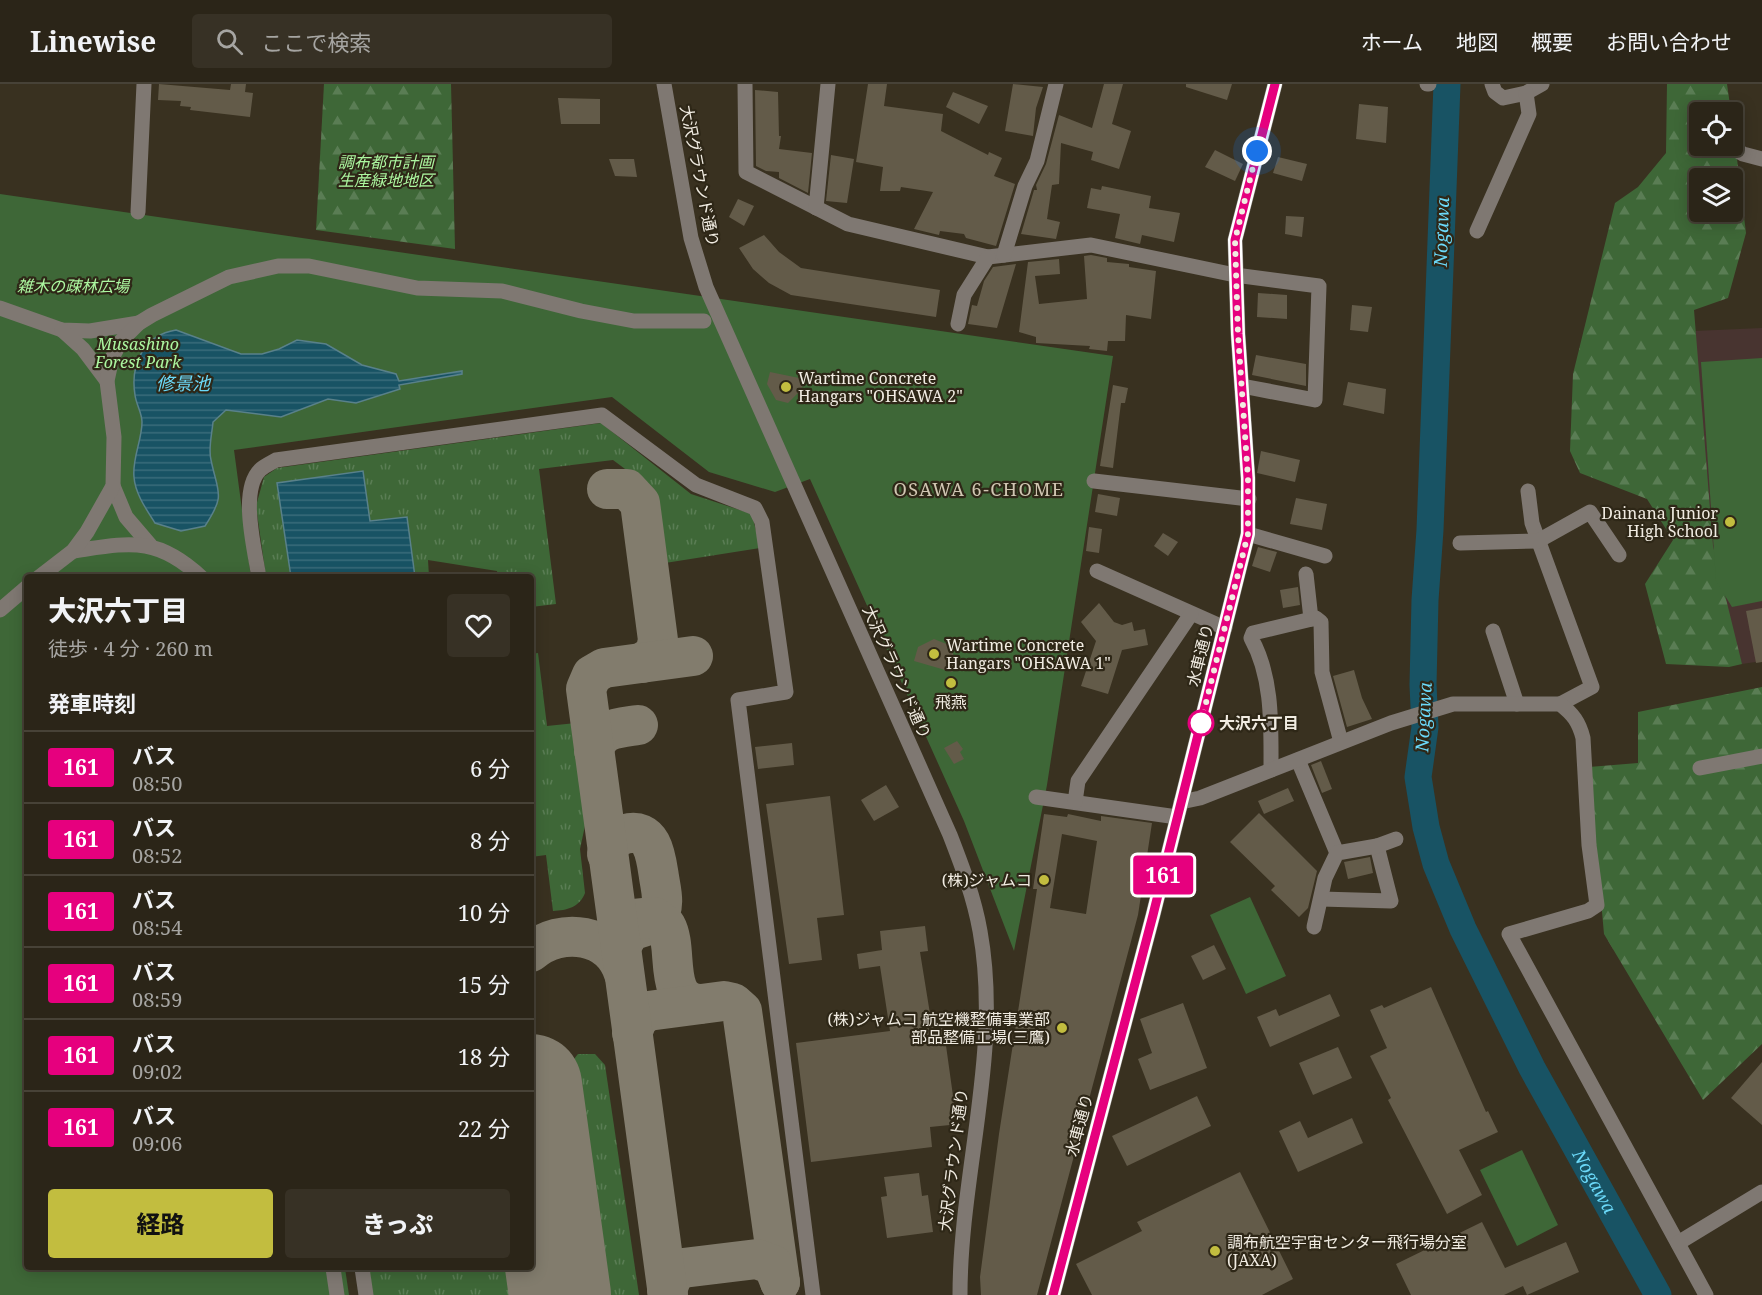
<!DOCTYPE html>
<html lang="ja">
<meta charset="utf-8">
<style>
:root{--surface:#2b2518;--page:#373125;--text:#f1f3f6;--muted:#a6a5a2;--line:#474237;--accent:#c2bd3f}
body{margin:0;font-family:"Noto Serif","Noto Sans JP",serif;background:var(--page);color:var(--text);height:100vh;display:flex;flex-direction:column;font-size:22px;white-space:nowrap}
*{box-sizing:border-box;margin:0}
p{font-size:20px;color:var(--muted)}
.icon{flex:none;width:33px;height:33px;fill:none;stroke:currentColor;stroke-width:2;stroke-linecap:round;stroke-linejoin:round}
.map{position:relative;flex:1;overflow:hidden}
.side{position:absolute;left:24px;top:490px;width:510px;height:696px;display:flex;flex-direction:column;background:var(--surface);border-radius:6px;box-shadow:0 3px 15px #0003,0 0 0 2px var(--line)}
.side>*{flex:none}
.badge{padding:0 12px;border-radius:4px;font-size:21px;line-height:39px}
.buttons{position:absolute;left:1689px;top:18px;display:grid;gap:12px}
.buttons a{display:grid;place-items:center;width:54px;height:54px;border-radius:6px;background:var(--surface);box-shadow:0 3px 15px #0003,0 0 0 2px var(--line);font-size:30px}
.you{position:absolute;width:30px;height:30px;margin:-15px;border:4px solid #fff;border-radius:50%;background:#1a73e8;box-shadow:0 0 0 9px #1a73e833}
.map>.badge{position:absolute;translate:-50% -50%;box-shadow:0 0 0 3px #fff}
h2{padding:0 24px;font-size:22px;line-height:54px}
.round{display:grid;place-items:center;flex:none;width:63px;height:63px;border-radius:6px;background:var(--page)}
.overview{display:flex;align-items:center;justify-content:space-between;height:102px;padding:0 24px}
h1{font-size:28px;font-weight:800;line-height:45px}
.action{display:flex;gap:12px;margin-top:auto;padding:12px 24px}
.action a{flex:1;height:69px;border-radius:6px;background:var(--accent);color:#111;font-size:24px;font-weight:800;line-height:69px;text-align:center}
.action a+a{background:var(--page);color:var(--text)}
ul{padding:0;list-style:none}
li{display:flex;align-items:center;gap:18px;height:72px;padding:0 24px;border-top:2px solid var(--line)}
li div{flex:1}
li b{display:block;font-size:22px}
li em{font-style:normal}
li .badge{min-width:66px;font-weight:700;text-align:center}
header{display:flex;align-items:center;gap:36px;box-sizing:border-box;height:84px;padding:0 30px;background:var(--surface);border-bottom:2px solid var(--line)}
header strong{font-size:28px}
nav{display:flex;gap:33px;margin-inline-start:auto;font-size:21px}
.search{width:420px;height:54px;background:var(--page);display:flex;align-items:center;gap:15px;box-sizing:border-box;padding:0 21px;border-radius:6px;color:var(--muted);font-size:22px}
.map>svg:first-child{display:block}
</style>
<header>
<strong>Linewise</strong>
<div class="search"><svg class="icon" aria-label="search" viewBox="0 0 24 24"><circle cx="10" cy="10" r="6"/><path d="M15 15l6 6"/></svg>ここで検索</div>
<nav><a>ホーム</a><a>地図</a><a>概要</a><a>お問い合わせ</a></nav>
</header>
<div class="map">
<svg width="1762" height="1211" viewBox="0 0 1762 1211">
<defs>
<pattern id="grass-tufts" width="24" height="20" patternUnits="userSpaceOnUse" patternTransform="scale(1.5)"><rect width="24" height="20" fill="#3e6737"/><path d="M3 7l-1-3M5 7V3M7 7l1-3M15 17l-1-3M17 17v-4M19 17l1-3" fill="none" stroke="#5a7d54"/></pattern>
<pattern id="forest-firs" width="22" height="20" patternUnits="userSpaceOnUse" patternTransform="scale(1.5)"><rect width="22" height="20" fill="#3e6737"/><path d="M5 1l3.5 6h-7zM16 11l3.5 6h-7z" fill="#5a7d54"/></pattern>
<pattern id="water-rules" width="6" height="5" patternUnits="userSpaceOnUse" patternTransform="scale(1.5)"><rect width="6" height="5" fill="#185364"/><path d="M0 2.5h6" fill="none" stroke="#3a6c7a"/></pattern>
</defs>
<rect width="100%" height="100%" fill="#393120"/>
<polygon fill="#483430" points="1762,244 1762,577 1742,580 1701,474 1694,247"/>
<g fill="url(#grass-tufts)">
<polygon points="601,339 691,410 752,430 760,464 665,479 656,408 613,376 539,385 556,520 531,523 531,494 498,493 497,487 428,476 429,493 266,493 256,422 264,393 277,384"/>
<path d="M538,569L547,642L576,639L586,737L580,765L585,809C579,824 567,826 553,827L546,771L531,773V570Z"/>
<polygon points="578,970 595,970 605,981 639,1211 602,1211 570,980"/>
<polygon points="367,1184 509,1184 513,1211 371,1211"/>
</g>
<g fill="url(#forest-firs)" fill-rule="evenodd">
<polygon points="324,0 451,0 455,165 316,146"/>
<path d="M1667,0H1727L1731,28H1700V62H1732L1733,42L1746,149L1728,214L1694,226L1713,462L1742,580L1729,583L1666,580L1645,500L1673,456L1647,415L1580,389L1570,367L1573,290L1615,119L1638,103L1666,69ZM1700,94H1732V128H1700Z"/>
<polygon points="1762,603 1762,960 1703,1016 1604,850 1589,683 1638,679 1638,628"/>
</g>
<g fill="#3e6737">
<polygon points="0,110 1113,272 1047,701 1014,867 964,737 810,395 775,408 709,388 612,313 234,366 251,493 27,494 27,1184 345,1184 349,1211 0,1211"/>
<polygon points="1762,274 1762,517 1732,523 1716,497 1701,278"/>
<polygon points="1250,813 1286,892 1246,910 1210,831"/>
<polygon points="1522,1066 1558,1141 1517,1162 1480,1086"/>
</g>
<g fill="url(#water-rules)" stroke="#59818a" stroke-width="1.5">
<path d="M176,246L241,270H262L279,265L297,256L326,260L362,281L396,290L399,297L462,287V290L399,301L400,305L356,319L328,315L281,333L226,326L213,338C212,350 208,365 211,376C218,410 226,410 205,442L181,447L155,439C146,425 135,409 134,393C132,375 142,356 142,338C142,329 136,320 135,311C130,280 144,251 176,246Z"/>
<polygon points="363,387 370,437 407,433 415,493 291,493 277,399"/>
</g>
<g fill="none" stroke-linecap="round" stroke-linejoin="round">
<path stroke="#185364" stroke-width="27" id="s1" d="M1447,0L1430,446L1425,516L1423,601L1425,643L1418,693L1426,743L1436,780L1463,845L1532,984L1658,1211"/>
<g stroke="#827c6d" stroke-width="40">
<polyline points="607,405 627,405 640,419 658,556 655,570 642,579"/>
<path d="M594,667C598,644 618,644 638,641"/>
<path d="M607,770C610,760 614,753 625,750C653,742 656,773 659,793C661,806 666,822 657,834C650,844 639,842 629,849L620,864"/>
<path d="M634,835L654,833L666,842C679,865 662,916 699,920"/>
<path d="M531,868C561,842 612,849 624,890"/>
<polyline points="632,949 638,934 648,927 724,917 733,919 742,927 780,1198"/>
<polyline points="667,1206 673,1190 683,1184 757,1175 773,1181 780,1198"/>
<polyline points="668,1211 586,605 592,591 604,584 693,572"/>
</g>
<polyline stroke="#827c6d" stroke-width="102" points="531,1001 560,1211"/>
</g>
<g fill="#635b49" fill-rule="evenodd">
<polygon points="159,0 230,6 231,0 246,0 245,8 253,9 250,33 190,26 191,23 180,22 181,17 158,16"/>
<polygon points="868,0 887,0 884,22 943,30 941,47 988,71 989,68 1002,74 994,92 1015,100 996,162 966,154 964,150 940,147 939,151 914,145 933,108 901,103 900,107 880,107 883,83 856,78"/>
<polygon points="1013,0 1043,3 1036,24 1033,52 1005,47"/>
<polygon points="1104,0 1123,0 1112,40 1131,47 1119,85 1091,76 1093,68 1061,59 1059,100 1052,101 1047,135 1060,138 1056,155 1021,150 1034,106 1037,106 1036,101 1046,80 1059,31 1092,44"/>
<polygon points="1186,0 1232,0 1227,16 1186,3"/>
<polygon points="755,6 778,8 779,52 781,52 779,65 812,69 808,109 779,94 779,88 766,87 756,82"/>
<polygon points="953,8 988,22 979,40 946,23"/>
<polygon points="558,14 600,15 600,40 561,40"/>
<polygon points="1359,20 1388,23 1386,59 1356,55"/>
<polygon points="1215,66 1243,80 1235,97 1205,83"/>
<polygon points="831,71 854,75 847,119 826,117"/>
<polygon points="1278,73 1307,80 1302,97 1273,89"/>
<polygon points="609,75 634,75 637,93 615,92"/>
<polygon points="1102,102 1151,112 1149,124 1180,129 1174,158 1142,151 1140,160 1115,154 1120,130 1087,124 1091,104 1101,106"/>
<polygon points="738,115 754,122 744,142 729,133"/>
<polygon points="1286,132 1304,133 1302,153 1285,150"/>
<polygon points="764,151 779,168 801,184 940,206 936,233 791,211 769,199 753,185 739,164"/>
<polygon points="1091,171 1107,174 1107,178 1129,180 1129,183 1156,187 1151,235 1126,231 1125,257 1108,257 1107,267 1089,265 1090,262 1036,259 1036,253 1019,248 1028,178 1059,175 1060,190 1035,192 1039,220 1087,215 1084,172"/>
<polygon points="1016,180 997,244 968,240 972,221 977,222 984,197 993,183"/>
<polygon points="1258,209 1287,211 1287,235 1257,233"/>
<polygon points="1352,221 1372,223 1368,248 1350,246"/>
<polygon points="1256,271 1306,280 1306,302 1252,291"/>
<polygon points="770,288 804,295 802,305 788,319 776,316 767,300"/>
<polygon points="1348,298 1386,305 1384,330 1343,321"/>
<polygon points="1113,301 1128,304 1125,319 1121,319 1113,384 1100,382"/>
<polygon points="1261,367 1300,376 1295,398 1257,389"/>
<polygon points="1098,410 1120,414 1117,432 1095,428"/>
<polygon points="1296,414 1327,420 1322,446 1290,440"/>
<polygon points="1089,443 1102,445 1099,469 1086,467"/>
<polygon points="1163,449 1178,458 1168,472 1154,462"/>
<polygon points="1258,463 1277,468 1270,488 1252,482"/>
<polygon points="1298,503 1300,521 1283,524 1280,506"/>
<polygon points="1099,519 1114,538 1122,541 1132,538 1134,547 1145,545 1148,561 1122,566 1108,610 1081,602 1096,557 1081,538"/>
<polygon points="1762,524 1762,578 1756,579 1746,527"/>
<polygon points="934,555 949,561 956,577 952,588 914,577 918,563"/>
<polygon points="1354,586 1362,614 1372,635 1347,643 1333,592"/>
<polygon points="957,657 963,665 960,668 964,675 954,680 944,664"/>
<polygon points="792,659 794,681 758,685 755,663"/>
<polygon points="1321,677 1332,705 1322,709 1311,681"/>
<polygon points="886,701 899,723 874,737 861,716"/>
<polygon points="1288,704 1294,717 1264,730 1258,717"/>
<polygon points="830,712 844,831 817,834 822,876 789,880 766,720"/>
<polygon points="1259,729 1317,787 1308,824 1299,833 1271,806 1275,802 1230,758"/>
<path d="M1044,730L1067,733L1068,730L1101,737V732L1152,739L1138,831L1037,1211H981L980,1193L999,1050L1037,805H1033ZM1062,750L1097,757L1086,830L1050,824Z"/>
<polygon points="1370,773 1373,789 1348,795 1344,778"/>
<polygon points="925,842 928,867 920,868 932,942 943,940 954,1019 950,1041 930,1043 932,1063 811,1078 796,959 890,947 880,882 859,885 857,870 882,866 880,847"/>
<polygon points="1214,861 1226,885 1203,896 1191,872"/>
<polygon points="1431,903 1486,1028 1488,1027 1498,1048 1459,1066 1482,1111 1447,1130 1388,1016 1391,1014 1370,972 1387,964 1370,926 1382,921 1384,924"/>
<polygon points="1330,910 1340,932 1270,963 1257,933 1276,925 1279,932"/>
<polygon points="1183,919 1207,984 1150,1006 1138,975 1152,969 1140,935"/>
<polygon points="1338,963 1352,994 1313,1011 1299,979"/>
<polygon points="1762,978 1762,1041 1731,1014"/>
<polygon points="1197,1012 1211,1042 1127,1082 1112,1052"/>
<polygon points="1352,1034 1363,1059 1298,1088 1279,1047 1300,1037 1308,1054"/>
<polygon points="1240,1088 1293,1195 1262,1211 1092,1211 1076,1180 1142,1147 1137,1138"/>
<polygon points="919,1089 922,1112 928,1111 933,1148 887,1154 881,1113 887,1112 884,1093"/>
<polygon points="1482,1138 1505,1184 1566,1158 1579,1188 1527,1211 1523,1202 1504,1211 1411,1211 1396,1180"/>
</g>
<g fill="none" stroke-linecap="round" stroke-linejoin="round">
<g stroke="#7f7872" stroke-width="15">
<path d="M664,0L691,154L706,203L950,751C962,782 974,813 980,847C1002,969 960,1089 960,1211"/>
<polyline points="745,0 746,88 848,140 988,173 1091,161 1235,191 1319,202 1315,316 1242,302"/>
<polyline points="1427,0 1429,0"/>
<polyline points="1492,0 1495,8 1503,14 1526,9 1542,0"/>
<polyline points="1733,64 1743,70 1762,75"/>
<polyline points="816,124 828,0"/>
<polyline points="138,128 144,0"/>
<polyline points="1477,147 1529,30 1526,9"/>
<polyline points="1004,171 1025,102 1037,77 1056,0"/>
<polyline points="0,224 62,246 90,247 139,239"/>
<polyline points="958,240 964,211 988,173"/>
<polyline points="62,246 83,265 107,297"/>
<polyline points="1094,397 1249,415"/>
<polyline points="113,402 126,433 150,461"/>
<polyline points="1528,407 1532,439 1592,603 1560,620"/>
<polyline points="1248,450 1325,472"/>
<polyline points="1460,459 1538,457 1590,428 1619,471"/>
<path d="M73,467C129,459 156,451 202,494"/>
<polyline points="1097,487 1225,544"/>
<polyline points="1306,490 1311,535"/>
<polyline points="38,494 73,467 87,448 113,402 114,353 107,297 112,274 121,257 139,239 152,231 229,193 278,182 309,182 417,204 502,207 581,227 634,237 704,237"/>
<path d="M259,494C255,466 239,407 260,386C264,382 271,379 276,376L602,331L696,401L755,424L762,438L786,608L738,616L813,1211"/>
<polyline points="0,526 27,503"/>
<polyline points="1493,547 1517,620"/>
<polyline points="1298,676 1337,769"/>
<polyline points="1700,684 1762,672"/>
<path d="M1271,686C1271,642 1273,593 1251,554L1253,549L1316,534L1321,538L1322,588L1341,658"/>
<polyline points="1036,713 1177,733"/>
<polyline points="1075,718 1078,697 1191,530"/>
<path d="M1181,718L1200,714L1391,639L1453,620H1560C1573,630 1579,638 1583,654L1589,761L1597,821L1588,827L1509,850L1706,1211"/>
<polyline points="1321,815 1391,817 1377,762"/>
<polyline points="1314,843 1325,794 1337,769 1377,762 1396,755"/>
<polyline points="1678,1159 1762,1108"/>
<polyline points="333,1184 337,1211"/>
<polyline points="362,1184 366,1211"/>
<polyline points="1053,1211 1153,831 1248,450 1248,395 1238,250 1235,156 1275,0"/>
</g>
</g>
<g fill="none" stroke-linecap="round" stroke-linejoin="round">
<defs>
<polyline id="line" points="1053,1211 1153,831 1248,450 1248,394 1238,250 1235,156 1275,0"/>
</defs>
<use href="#line" stroke="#fff" stroke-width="14"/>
<use href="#line" stroke="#e6007e" stroke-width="9"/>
<polyline stroke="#f1ece2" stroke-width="6" stroke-dasharray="0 10.8" points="1201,639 1248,450 1248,394 1238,250 1235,156 1257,67"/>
</g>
<g fill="#c2bd3f" stroke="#2e2717" stroke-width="2">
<circle cx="786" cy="303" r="6"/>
<circle cx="1730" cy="438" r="6"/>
<circle cx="934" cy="570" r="6"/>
<circle cx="951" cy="599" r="6"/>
<circle cx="1044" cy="796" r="6"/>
<circle cx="1062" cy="944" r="6"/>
<circle cx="1215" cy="1167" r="6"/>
</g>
<circle fill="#fff" stroke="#e6007e" stroke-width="3" cx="1201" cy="639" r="12"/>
<g text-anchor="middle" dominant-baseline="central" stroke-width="4.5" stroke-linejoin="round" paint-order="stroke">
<g font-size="16" font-style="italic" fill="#acf7a0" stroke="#2e2717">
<text x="386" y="78">調布都市計画<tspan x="386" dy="18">生産緑地地区</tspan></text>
<text x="73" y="202">雑木の疎林広場</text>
<text x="138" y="260">Musashino<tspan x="138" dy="18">Forest Park</tspan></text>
</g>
<g font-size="16" fill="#f1ece2" stroke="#2e2717">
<text transform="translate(700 92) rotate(79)">大沢グラウンド通り</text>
<text transform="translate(1200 571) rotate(-76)">水車通り</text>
<text transform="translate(897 588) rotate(66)">大沢グラウンド通り</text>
<text transform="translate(1079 1041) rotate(-75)">水車通り</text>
<text transform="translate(953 1076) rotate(-83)">大沢グラウンド通り</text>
</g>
<g font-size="16" fill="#f1ece2" stroke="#2e2717" text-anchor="start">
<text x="798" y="294">Wartime Concrete<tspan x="798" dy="18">Hangars "OHSAWA 2"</tspan></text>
<text x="1718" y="429" text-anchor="end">Dainana Junior<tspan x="1718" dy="18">High School</tspan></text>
<text x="946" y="561">Wartime Concrete<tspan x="946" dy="18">Hangars "OHSAWA 1"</tspan></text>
<text x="951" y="618" text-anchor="middle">飛燕</text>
<text x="1032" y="796" text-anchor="end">(株)ジャムコ</text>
<text x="1050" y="935" text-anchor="end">(株)ジャムコ 航空機整備事業部<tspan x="1050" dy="18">部品整備工場(三鷹)</tspan></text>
<text x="1227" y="1158">調布航空宇宙センター飛行場分室<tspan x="1227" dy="18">(JAXA)</tspan></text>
</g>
<g font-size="16" font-weight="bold" fill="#f1ece2" stroke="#2e2717" text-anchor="start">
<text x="1219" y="639">大沢六丁目</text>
</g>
<g font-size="18" font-style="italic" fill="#6bd9f9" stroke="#2e2717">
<text transform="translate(1441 148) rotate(-88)">Nogawa</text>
<text x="183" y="299">修景池</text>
<text transform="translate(1423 633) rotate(-87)">Nogawa</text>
<text stroke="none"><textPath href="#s1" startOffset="1138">Nogawa</textPath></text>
</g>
<g font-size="18" letter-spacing="1.5" fill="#d0c6b2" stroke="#2e2717">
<text x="979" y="405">OSAWA 6-CHOME</text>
</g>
</g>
</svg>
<div class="buttons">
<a><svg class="icon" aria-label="locate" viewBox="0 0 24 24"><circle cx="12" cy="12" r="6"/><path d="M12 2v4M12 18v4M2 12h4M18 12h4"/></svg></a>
<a><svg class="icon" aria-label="layers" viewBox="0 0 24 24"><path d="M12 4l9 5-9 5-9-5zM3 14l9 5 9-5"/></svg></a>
</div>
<div class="you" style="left:1257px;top:67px"></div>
<b class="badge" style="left:1163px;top:791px;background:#e6007e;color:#fff">161</b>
<section class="side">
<div class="overview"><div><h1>大沢六丁目</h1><p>徒歩 · 4 分 · 260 m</p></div><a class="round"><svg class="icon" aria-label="heart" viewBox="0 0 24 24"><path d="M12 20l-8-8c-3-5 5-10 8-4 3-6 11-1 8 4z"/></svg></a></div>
<h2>発車時刻</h2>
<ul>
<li><span class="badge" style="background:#e6007e;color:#fff">161</span><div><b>バス</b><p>08:50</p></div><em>6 分</em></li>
<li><span class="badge" style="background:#e6007e;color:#fff">161</span><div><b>バス</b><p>08:52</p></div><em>8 分</em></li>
<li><span class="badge" style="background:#e6007e;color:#fff">161</span><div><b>バス</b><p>08:54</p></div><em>10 分</em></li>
<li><span class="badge" style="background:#e6007e;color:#fff">161</span><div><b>バス</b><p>08:59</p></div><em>15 分</em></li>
<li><span class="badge" style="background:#e6007e;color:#fff">161</span><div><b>バス</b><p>09:02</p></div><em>18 分</em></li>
<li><span class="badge" style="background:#e6007e;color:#fff">161</span><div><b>バス</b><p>09:06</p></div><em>22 分</em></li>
</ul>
<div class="action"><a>経路</a><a>きっぷ</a></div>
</section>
</div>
